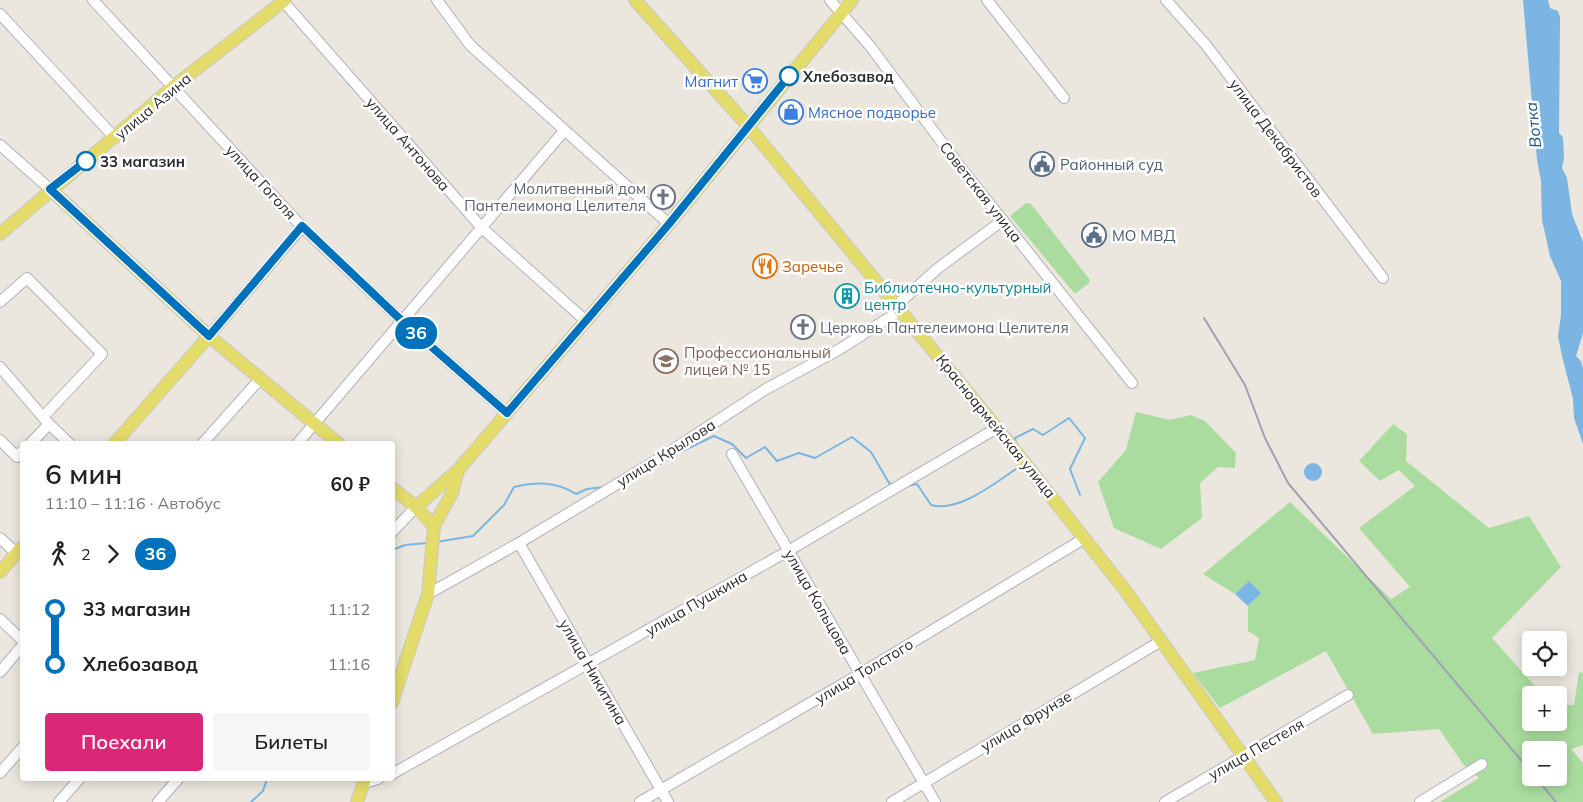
<!DOCTYPE html>
<html lang="ru">
<meta charset="utf-8">
<style>
:root{--surface:#fff;--page:#f6f6f6;--text:#222;--muted:#767676;--accent:#db2777}
body{margin:0;font-family:Mulish,sans-serif;background:var(--page);color:var(--text);height:100vh;display:flex;flex-direction:column;font-size:19px;white-space:nowrap}
*{box-sizing:border-box;margin:0}
p{font-size:16px;color:var(--muted)}
.icon{flex:none;width:28px;height:28px;fill:none;stroke:currentColor;stroke-width:2;stroke-linecap:round;stroke-linejoin:round}
.map{position:relative;flex:1;overflow:hidden}
.details{position:absolute;left:20px;top:441px;width:375px;height:340px;display:flex;flex-direction:column;background:var(--surface);border-radius:5px;box-shadow:0 2px 12px #0003}
.details>*{flex:none}
.badge{padding:0 10px;border-radius:16px;font-size:18px;line-height:32px}
.controls{position:absolute;left:1522px;top:631px;display:grid;gap:10px}
.controls a{display:grid;place-items:center;width:45px;height:45px;border-radius:5px;background:var(--surface);box-shadow:0 2px 12px #0003;font-size:25px}
.map>.badge{position:absolute;translate:-50% -50%;box-shadow:0 0 0 2px #fff}
.legs{display:flex;align-items:center;gap:8px;height:55px;padding:0 25px;font-size:16px}
.legs p{margin-inline-start:auto}
.head{display:flex;align-items:center;justify-content:space-between;height:85px;padding:0 25px}
h1{font-size:28px;font-weight:600;line-height:38px}
.primary-button{display:flex;gap:10px;margin-top:auto;padding:10px 25px}
.primary-button a{flex:1;height:58px;border-radius:5px;background:var(--accent);color:#fff;font-size:20px;font-weight:600;line-height:58px;text-align:center}
.primary-button a+a{background:var(--page);color:var(--text)}
ul{padding:0 25px;list-style:none}
li{display:flex;align-items:center;gap:18px;height:55px;font-size:19px}
li i{display:grid;place-items:center;width:8px;height:100%;margin:0 6px;background:currentColor}
li i::after{content:'';width:12px;height:12px;margin:-6px;border:4px solid;border-radius:50%;background:var(--surface)}
li p{margin-inline-start:auto}
li:first-child i{background:linear-gradient(#0000 50%,currentColor 0)}
li:last-child i{background:linear-gradient(currentColor 50%,#0000 0)}
.map>svg:first-child{display:block}
</style>
<div class="map">
<svg width="1583" height="802" viewBox="0 0 1583 802">
<rect width="100%" height="100%" fill="#ebe7de"/>
<g fill="#aadc9f" fill-rule="evenodd">
<polygon points="1026,203 1031,204 1090,280 1088,284 1075,294 1010,216"/>
<polygon points="1136,412 1170,420 1191,415 1205,421 1236,453 1235,468 1218,467 1200,483 1202,518 1161,549 1114,528 1098,482 1126,450"/>
<path d="M1393,424L1407,434L1406,461L1489,528L1529,516L1561,567L1492,638L1543,695H1531V722H1559V705H1574L1579,672L1583,673V745L1571,749L1583,763V802H1440L1479,778L1463,764L1439,729L1373,734L1326,651L1220,708L1193,673L1255,660L1259,638L1248,631V606L1260,593L1249,581L1235,594L1203,574L1290,502L1391,599L1410,587L1359,528L1415,486L1399,470L1380,481L1359,461ZM1531,750H1559V778H1531Z"/>
</g>
<g fill="#7ab5e3">
<polygon points="1523,0 1548,0 1550,8 1558,11 1560,17 1559,133 1563,137 1564,158 1562,168 1567,178 1572,214 1583,242 1583,333 1576,356 1581,361 1583,369 1583,444 1574,418 1573,399 1562,356 1558,336 1561,315 1561,281 1550,256 1542,220 1541,181 1537,160"/>
<circle cx="1313" cy="472" r="9"/>
<polygon points="1249,581 1261,593 1248,606 1235,594"/>
</g>
<g fill="none" stroke-linecap="round" stroke-linejoin="round">
<g stroke="#7ab5e3" stroke-width="2">
<polyline points="1016,442 1015,438 1033,429 1043,435 1069,418 1085,438 1070,469 1080,495"/>
<polyline points="672,456 714,436 732,444 746,458 765,447 777,461 799,453 815,458 852,437 871,452 889,483 893,485"/>
<path d="M907,486L917,484L931,505C959,513 996,482 1019,467V464"/>
<path d="M436,542L473,536L504,505L514,487C534,481 558,482 576,494L587,489L603,487"/>
<polyline points="392,550 405,545 427,543"/>
<polyline points="251,802 263,791 267,779"/>
</g>
<defs>
<g id="minor">
<polyline points="93,0 302,227 402,321 507,413"/>
<polyline points="282,0 482,228 586,321"/>
<polyline points="437,0 470,45 669,224"/>
<polyline points="830,0 870,46 958,164 1132,383"/>
<polyline points="987,0 1064,98"/>
<polyline points="1166,0 1206,45 1383,278"/>
<polyline points="0,14 115,138"/>
<polyline points="0,145 50,189"/>
<polyline points="0,302 27,278 102,354 43,417"/>
<polyline points="896,306 937,269 1003,220"/>
<polyline points="209,336 302,227"/>
<polyline points="0,367 49,424 70,444"/>
<polyline points="0,440 17,457 22,451"/>
<polyline points="30,444 49,424"/>
<polyline points="202,444 260,379"/>
<polyline points="297,444 564,131"/>
<polyline points="732,454 935,802"/>
<polyline points="392,532 416,507"/>
<polyline points="0,538 16,553"/>
<polyline points="519,543 668,802"/>
<polyline points="428,594 519,543 657,460 766,389 840,349 901,310"/>
<polyline points="0,619 22,640"/>
<polyline points="0,672 22,646"/>
<polyline points="0,773 22,748"/>
<polyline points="392,774 788,551 997,428"/>
<polyline points="364,783 378,779"/>
<polyline points="59,802 79,779"/>
<polyline points="158,802 178,779"/>
<polyline points="640,802 860,674 1085,538"/>
<polyline points="892,802 1161,641"/>
<polyline points="1165,802 1348,695"/>
<polyline points="1420,802 1482,764"/>
</g>
<g id="major">
<polyline points="635,0 748,126 997,428 1125,590 1276,802"/>
<polyline points="50,189 209,336 339,444"/>
<polyline points="0,234 173,87 285,0"/>
<polyline points="114,444 209,336"/>
<polyline points="458,470 452,493 434,526 416,507 458,470 507,413 669,224 852,0"/>
<polyline points="392,488 416,507"/>
<polyline points="0,572 22,547"/>
<polyline points="392,702 428,594 434,526"/>
<polyline points="357,802 365,779"/>
</g>
</defs>
<use href="#minor" stroke="#b1b1bc" stroke-width="12"/>
<use href="#major" stroke="#c8c8c8" stroke-width="14"/>
<use href="#minor" stroke="#fff" stroke-width="10"/>
<use href="#major" stroke="#e3dc6a" stroke-width="12"/>
<g stroke="#a1a1b3" stroke-width="2">
<polyline points="1204,318 1245,385 1265,438 1288,483 1531,772"/>
<polyline points="1536,778 1556,802"/>
</g>
</g>
<g fill="none" stroke-linecap="round" stroke-linejoin="round">
<defs>
<polyline id="line-1" points="86,161 50,189 209,336 302,226 402,321 507,413 669,224 789,76"/>
</defs>
<use href="#line-1" stroke="#fff" stroke-width="11"/>
<use href="#line-1" stroke="#0072bc" stroke-width="8"/>
</g>
<defs>
<symbol id="supermarket-ring" viewBox="-11 -11 22 22"><circle r="9.5" fill="#fff" stroke="#3f7fe0" stroke-width="1.5"/><path d="M-6-5.5h2.5l.6 2H6L4.5 2H-2.5L-4.4-4H-6ZM-1.5 3.2a1.3 1.3 0 1 0 .1 0ZM3 3.2a1.3 1.3 0 1 0 .1 0Z" fill="#3f7fe0"/></symbol>
<symbol id="shop-ring" viewBox="-11 -11 22 22"><circle r="9.5" fill="#fff" stroke="#3f7fe0" stroke-width="1.5"/><path d="M-5-2.5h2.3a2.7 3.5 0 0 1 5.4 0H5L5.5 6h-11ZM-1.5-2.5h3a1.5 2.3 0 0 0-3 0Z" fill="#3f7fe0"/></symbol>
<symbol id="civic-ring" viewBox="-11 -11 22 22"><circle r="9.5" fill="#fff" stroke="#5c6f8a" stroke-width="1.5"/><path d="M-.6-6.5H3V-4.5H.6V-3L4-1V1h2V6H-6V1h2V-1L-.6-3ZM-1.2 2.5V6h2.4V2.5Z" fill="#5c6f8a"/></symbol>
<symbol id="church-ring" viewBox="-11 -11 22 22"><circle r="9.5" fill="#fff" stroke="#6b7280" stroke-width="1.5"/><path d="M-1.2-6h2.4v3.5h3.3v2.4h-3.3V6h-2.4V-.1h-3.3v-2.4h3.3Z" fill="#6b7280"/></symbol>
<symbol id="restaurant-ring" viewBox="-11 -11 22 22"><circle r="9.5" fill="#fff" stroke="#e8710a" stroke-width="1.5"/><path d="M-5-6h1v4h1v-4h1v4h1v-4h1v5L-1.5 .5V6h-2V.5L-5-1ZM5-6V6H3V1.5H1.5Q1.5-4 5-6Z" fill="#e8710a"/></symbol>
<symbol id="building-ring" viewBox="-11 -11 22 22"><circle r="9.5" fill="#fff" stroke="#0f9aa8" stroke-width="1.5"/><path d="M-4-6H4V6H1V3H-1V6H-4ZM-2.5-4.3h1.7v1.8h-1.7ZM.8-4.3h1.7v1.8H.8ZM-2.5-1h1.7V.8h-1.7ZM.8-1h1.7V.8H.8Z" fill="#0f9aa8"/></symbol>
<symbol id="university-ring" viewBox="-11 -11 22 22"><circle r="9.5" fill="#fff" stroke="#8d6e63" stroke-width="1.5"/><path d="M0-5L7-2L0 1L-7-2ZM-4 1L0 2.5L4 1V4Q0 6-4 4Z" fill="#8d6e63"/></symbol>
</defs>
<g fill-rule="evenodd">
<use href="#supermarket-ring" x="741" y="67" width="28" height="28"/>
<use href="#shop-ring" x="777" y="98" width="28" height="28"/>
<use href="#civic-ring" x="1028" y="150" width="28" height="28"/>
<use href="#church-ring" x="649" y="183" width="28" height="28"/>
<use href="#civic-ring" x="1080" y="221" width="28" height="28"/>
<use href="#restaurant-ring" x="751" y="252" width="28" height="28"/>
<use href="#building-ring" x="833" y="282" width="28" height="28"/>
<use href="#church-ring" x="789" y="313" width="28" height="28"/>
<use href="#university-ring" x="652" y="347" width="28" height="28"/>
</g>
<g fill="#fff" stroke="#0072bc" stroke-width="2.5">
<circle cx="789" cy="76" r="9"/>
<circle cx="86" cy="161" r="9"/>
</g>
<g text-anchor="middle" dominant-baseline="central" stroke-width="5" stroke-linejoin="round" paint-order="stroke">
<g font-size="15" font-weight="bold" fill="#2a2a2a" stroke="#fff" text-anchor="start">
<text x="803" y="76">Хлебозавод</text>
<text x="100" y="161">33 магазин</text>
</g>
<g font-size="15" fill="#366cbe" stroke="#fff" text-anchor="end">
<text x="738" y="81">Магнит</text>
<text x="808" y="112" text-anchor="start">Мясное подворье</text>
</g>
<g font-size="15" fill="#2a2a2a" stroke="#fff">
<text transform="translate(153 106) rotate(-40)">улица Азина</text>
<text transform="translate(1276 138) rotate(53)">улица Декабристов</text>
<text transform="translate(408 144) rotate(49)">улица Антонова</text>
<text transform="translate(261 182) rotate(47)">улица Гоголя</text>
<text transform="translate(981 192) rotate(52)">Советская улица</text>
<text transform="translate(996 426) rotate(51)">Красноармейская улица</text>
<text transform="translate(666 453) rotate(-32)">улица Крылова</text>
<text transform="translate(818 602) rotate(60)">улица Кольцова</text>
<text transform="translate(696 603) rotate(-30)">улица Пушкина</text>
<text transform="translate(864 671) rotate(-31)">улица Толстого</text>
<text transform="translate(593 672) rotate(60)">улица Никитина</text>
<text transform="translate(1026 721) rotate(-31)">улица Фрунзе</text>
<text transform="translate(1256 749) rotate(-30)">улица Пестеля</text>
</g>
<g font-size="15" fill="#4e5e75" stroke="#fff" text-anchor="start">
<text x="1060" y="164">Районный суд</text>
<text x="1112" y="235">МО МВД</text>
</g>
<g font-size="15" fill="#5b616d" stroke="#fff" text-anchor="end">
<text x="646" y="188">Молитвенный дом<tspan x="646" dy="17">Пантелеимона Целителя</tspan></text>
<text x="820" y="327" text-anchor="start">Церковь Пантелеимона Целителя</text>
</g>
<g font-size="15" fill="#c56008" stroke="#fff" text-anchor="start">
<text x="782" y="266">Заречье</text>
</g>
<g font-size="15" fill="#0d838f" stroke="#fff" text-anchor="start">
<text x="864" y="287">Библиотечно-культурный<tspan x="864" dy="17">центр</tspan></text>
</g>
<g font-size="15" fill="#785e54" stroke="#fff" text-anchor="start">
<text x="684" y="352">Профессиональный<tspan x="684" dy="17">лицей № 15</tspan></text>
</g>
<g font-size="16" font-style="italic" fill="#1a538e" stroke="#fff">
<text transform="translate(1533 125) rotate(-96)">Вотка</text>
</g>
</g>
</svg>
<div class="controls">
<a><svg class="icon" aria-label="locate" viewBox="0 0 24 24"><circle cx="12" cy="12" r="6"/><path d="M12 2v4M12 18v4M2 12h4M18 12h4"/></svg></a>
<a>+</a>
<a>−</a>
</div>
<b class="badge" style="left:416px;top:333px;background:#0072bc;color:#fff">36</b>
<section class="details">
<div class="head"><div><h1>6 мин</h1><p>11:10 – 11:16 · Автобус</p></div><b>60 ₽</b></div>
<div class="legs"><svg class="icon" aria-label="walk" viewBox="0 0 24 24"><circle cx="13" cy="4" r="2"/><path d="M13 8l-2 6 4 7M11 14l-3 7M7 12l3-4h3l4 4"/></svg>2<svg class="icon" aria-label="forward" viewBox="0 0 24 24"><path d="M9 5l7 7-7 7"/></svg><b class="badge" style="background:#0072bc;color:#fff">36</b></div>
<ul>
<li><i style="color:#0072bc"></i><b>33 магазин</b><p>11:12</p></li>
<li><i style="color:#0072bc"></i><b>Хлебозавод</b><p>11:16</p></li>
</ul>
<div class="primary-button"><a>Поехали</a><a>Билеты</a></div>
</section>
</div>
